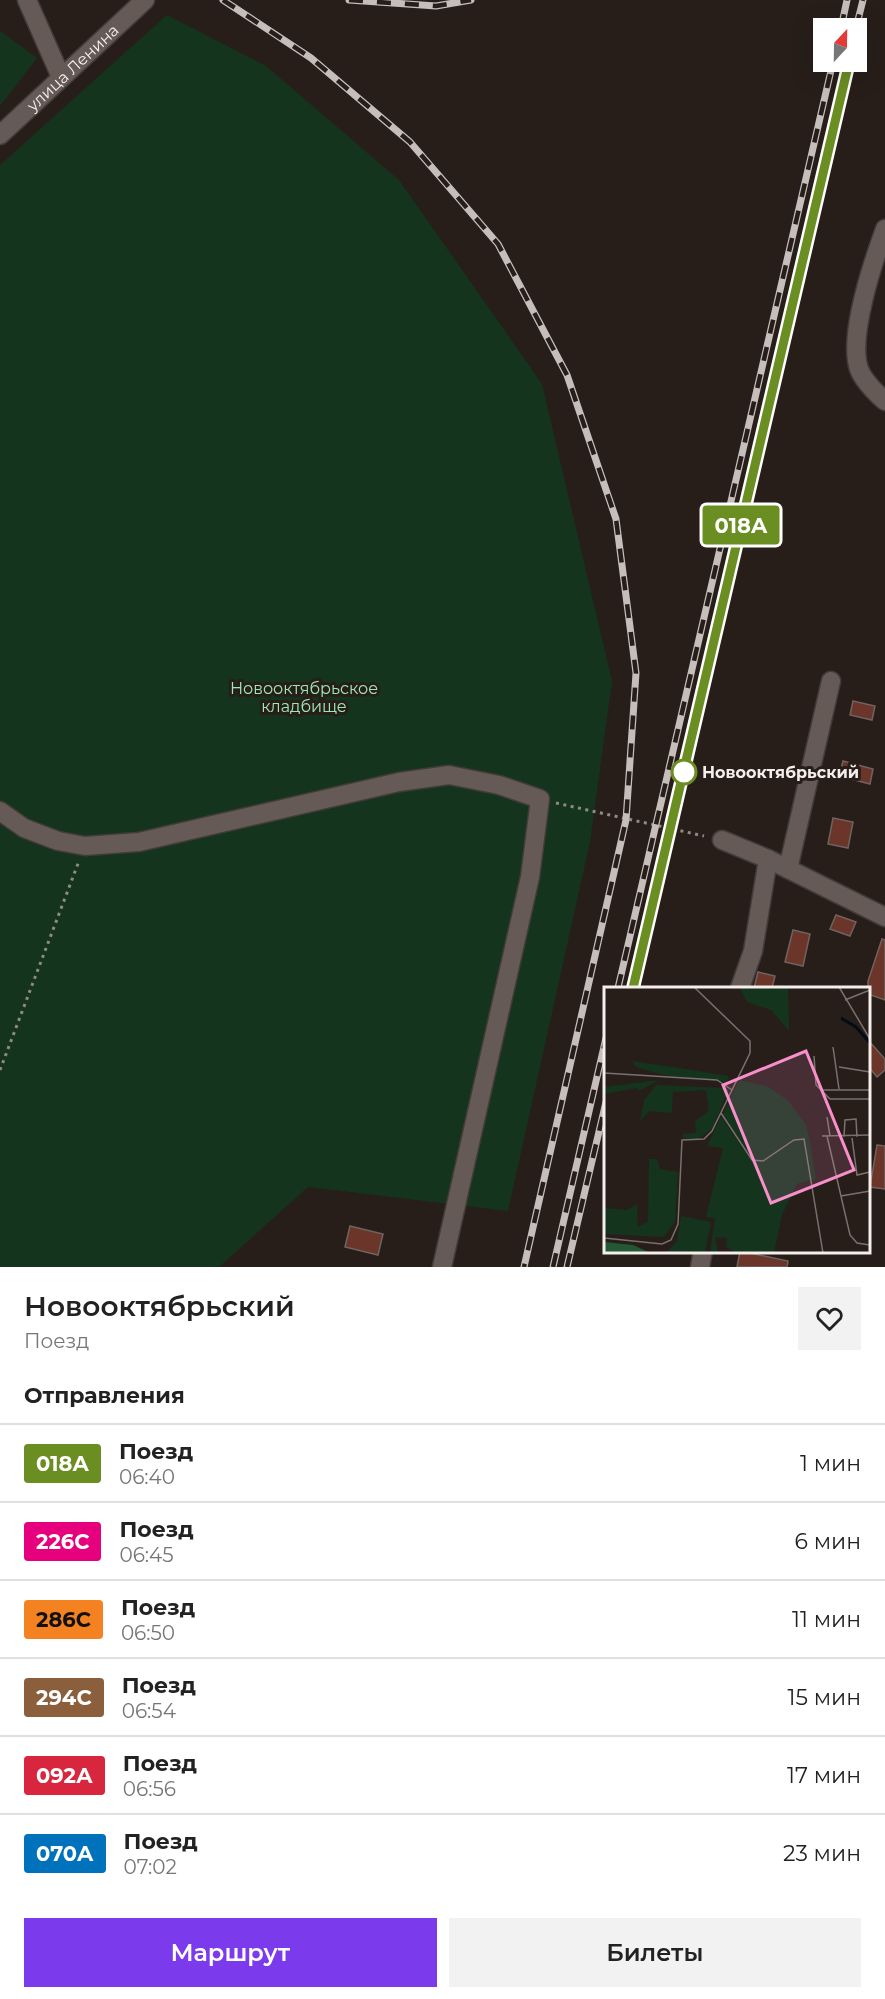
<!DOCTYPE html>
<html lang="ru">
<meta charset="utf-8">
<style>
:root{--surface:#fff;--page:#f2f2f2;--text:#222;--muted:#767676;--line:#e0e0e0;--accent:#7c3aed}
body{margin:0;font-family:Montserrat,sans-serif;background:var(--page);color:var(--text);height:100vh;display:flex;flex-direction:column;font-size:22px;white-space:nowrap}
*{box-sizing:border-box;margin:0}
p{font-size:20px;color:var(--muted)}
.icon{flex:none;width:33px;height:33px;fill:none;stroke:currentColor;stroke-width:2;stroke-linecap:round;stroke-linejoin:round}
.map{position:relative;height:1267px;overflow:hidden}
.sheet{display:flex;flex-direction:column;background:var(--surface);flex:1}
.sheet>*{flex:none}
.badge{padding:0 12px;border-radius:4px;font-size:21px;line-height:39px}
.needle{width:39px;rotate:22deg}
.fabs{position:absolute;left:813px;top:18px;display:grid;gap:12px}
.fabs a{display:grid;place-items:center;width:54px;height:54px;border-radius:0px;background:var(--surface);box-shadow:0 6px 24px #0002;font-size:30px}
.map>.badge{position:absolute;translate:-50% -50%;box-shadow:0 0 0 3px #fff}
h2{padding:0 24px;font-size:22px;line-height:54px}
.round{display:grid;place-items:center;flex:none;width:63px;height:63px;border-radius:0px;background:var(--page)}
.headline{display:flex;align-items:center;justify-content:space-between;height:102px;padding:0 24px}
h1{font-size:28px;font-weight:600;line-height:45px}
.action{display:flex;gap:12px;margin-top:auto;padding:12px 24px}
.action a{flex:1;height:69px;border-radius:0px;background:var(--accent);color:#fff;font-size:24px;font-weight:600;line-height:69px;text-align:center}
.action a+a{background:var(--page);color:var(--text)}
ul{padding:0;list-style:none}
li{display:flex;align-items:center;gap:18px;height:78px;padding:0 24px;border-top:2px solid var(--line)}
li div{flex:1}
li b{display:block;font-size:22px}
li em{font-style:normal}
li .badge{min-width:66px;font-weight:700;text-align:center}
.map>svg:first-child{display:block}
</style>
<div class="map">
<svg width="885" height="1267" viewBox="0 0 885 1267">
<rect width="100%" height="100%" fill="#271e1a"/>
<g fill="#14341e">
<polygon points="167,15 266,66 399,180 542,384 612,681 590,842 508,1211 308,1187 219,1267 0,1267 0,165"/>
<polygon points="0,31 37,58 0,106"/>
</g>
<g fill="#6b3529" stroke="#6f6361" stroke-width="1.5">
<polygon points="853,701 875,706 872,720 850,715"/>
<polygon points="843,761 873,769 870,784 839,776"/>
<polygon points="833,818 853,822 848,848 828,844"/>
<polygon points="836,915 856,922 850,936 830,929"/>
<polygon points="793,930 810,934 803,966 785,962"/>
<polygon points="882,939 885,940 885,1000 868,994 868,981"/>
<polygon points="758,972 775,976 772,988 754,988"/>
<polygon points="868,1040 885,1059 885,1070 877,1077 868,1066"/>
<polygon points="877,1145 885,1146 885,1189 870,1187"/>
<polygon points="350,1226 383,1234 378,1255 345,1247"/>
<polygon points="740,1251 788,1261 787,1267 737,1267"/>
</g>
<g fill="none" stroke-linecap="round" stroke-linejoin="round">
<defs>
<g id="minor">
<polyline points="27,0 61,77"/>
<path id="s1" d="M0,135L145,0"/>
<path d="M885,229C873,262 848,337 859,369C863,380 876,393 885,401"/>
<polyline points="0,811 24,828 58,841 85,846 139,842 399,782 449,775 499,785 540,799 530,877 442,1267"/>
<polyline points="722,840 768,859 885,917"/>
<polyline points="788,869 831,681"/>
<polyline points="740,988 753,951 768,859"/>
<polyline points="700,1267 703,1250"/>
</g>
</defs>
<use href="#minor" stroke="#423b38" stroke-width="21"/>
<g stroke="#908985" stroke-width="3" stroke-dasharray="3 4.5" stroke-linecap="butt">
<polyline points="556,803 704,836"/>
<polyline points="0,1070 79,861"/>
</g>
<use href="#minor" stroke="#655a55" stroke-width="18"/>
<defs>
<g id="rail">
<polyline points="223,0 311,58 410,142 498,244 567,375 616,519 636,673 626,820 524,1267"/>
<polyline points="349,0 436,6 471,0"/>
<polyline points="841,28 847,0"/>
<polyline points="856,28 863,0"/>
<polyline points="618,988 833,62"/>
<polyline points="633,988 849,62"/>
<polyline points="553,1267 606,1038"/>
<polyline points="567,1267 606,1102"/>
</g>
</defs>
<use href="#rail" stroke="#c5bebb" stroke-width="7"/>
<use href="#rail" stroke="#271e1a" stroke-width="4.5" stroke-dasharray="14" stroke-linecap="butt"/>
</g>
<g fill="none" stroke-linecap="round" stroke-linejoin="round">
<defs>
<polyline id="line" points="633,988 849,62"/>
</defs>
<use href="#line" stroke="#fff" stroke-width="14"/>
<use href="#line" stroke="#6b8e23" stroke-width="9"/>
</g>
<circle fill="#fff" stroke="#6b8e23" stroke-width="3" cx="684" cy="772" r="12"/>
<g text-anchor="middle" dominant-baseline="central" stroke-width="6" stroke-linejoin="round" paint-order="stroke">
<g font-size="16" fill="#f5eeeb" stroke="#271e1a">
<text stroke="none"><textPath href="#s1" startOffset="99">улица Ленина</textPath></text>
</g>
<g font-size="16" fill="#9ceab1" stroke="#271e1a">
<text x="304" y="688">Новооктябрьское<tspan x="304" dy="18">кладбище</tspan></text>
</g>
<g font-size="16" font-weight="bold" fill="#f5eeeb" stroke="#271e1a" text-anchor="start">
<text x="702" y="772">Новооктябрьский</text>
</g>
</g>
<g transform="translate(604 987)">
<rect width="266" height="266" fill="#271e1a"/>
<path d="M135,0H184L185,44L167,23L143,15ZM28,74L62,79L125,89L122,95L59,88L32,80ZM55,93L35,104L33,101L0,107V100ZM135,93L163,99L184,113L202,138L206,154L212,192L193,197L178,228L170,265H131L122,260L123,251L111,250L114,265H106L111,231L102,230L119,161L103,159L117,130L144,169L119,127ZM52,98L120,101L125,102L108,142L94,152L79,151V147L92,146L91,134L105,124L102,103L69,105L68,126L45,124L36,134L40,113ZM45,172H53L56,182L74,185L71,235L60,250L0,247V221L23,223L33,217L34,240L44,235ZM77,229L107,235L101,265H63L73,254Z" fill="#14341e"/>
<path d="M0,255L29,258L44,265H0Z" fill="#245835"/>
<path fill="none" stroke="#000d17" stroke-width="3" d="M237,31L252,40L266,56"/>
<path fill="none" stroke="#79716e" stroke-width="1.5" d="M235,0L266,52M241,13L266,3M229,60L235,102M210,69L212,98L226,112H266M235,80L266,85M0,86L113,93L128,103M219,103H266M117,126L148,173L159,174L190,153L200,152L219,266M223,130L226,149M218,149L266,148M223,149L246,248L253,256L266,258M240,150L241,133L252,132L253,150M248,151L253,188L266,185M237,209L266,204M0,251L58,257L67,253L74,237L78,153L100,152L108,144L146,66V54L90,0"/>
<path fill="#f98fc9" fill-opacity="0.15" stroke="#f98fc9" stroke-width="3" d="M202,64L250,183L167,216L119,98Z"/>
<rect width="266" height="266" fill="none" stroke="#f5eeeb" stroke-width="3"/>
</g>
</svg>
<div class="fabs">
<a><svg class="needle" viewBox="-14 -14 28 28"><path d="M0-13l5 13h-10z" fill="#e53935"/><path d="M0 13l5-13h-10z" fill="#767676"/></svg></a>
</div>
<b class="badge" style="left:741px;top:525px;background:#6b8e23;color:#fff">018А</b>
</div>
<section class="sheet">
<div class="headline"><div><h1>Новооктябрьский</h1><p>Поезд</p></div><a class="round"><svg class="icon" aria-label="heart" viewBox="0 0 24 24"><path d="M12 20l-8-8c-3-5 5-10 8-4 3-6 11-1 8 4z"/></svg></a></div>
<h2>Отправления</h2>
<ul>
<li><span class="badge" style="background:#6b8e23;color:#fff">018А</span><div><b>Поезд</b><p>06:40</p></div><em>1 мин</em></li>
<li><span class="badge" style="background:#e6007e;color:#fff">226С</span><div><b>Поезд</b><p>06:45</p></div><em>6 мин</em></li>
<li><span class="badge" style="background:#f58220;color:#111">286С</span><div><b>Поезд</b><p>06:50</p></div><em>11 мин</em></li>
<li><span class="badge" style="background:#8b5e3c;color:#fff">294С</span><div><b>Поезд</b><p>06:54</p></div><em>15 мин</em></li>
<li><span class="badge" style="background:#d7263d;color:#fff">092А</span><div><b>Поезд</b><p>06:56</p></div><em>17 мин</em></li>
<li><span class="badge" style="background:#0072bc;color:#fff">070А</span><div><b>Поезд</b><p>07:02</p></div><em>23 мин</em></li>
</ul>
<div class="action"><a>Маршрут</a><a>Билеты</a></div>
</section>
